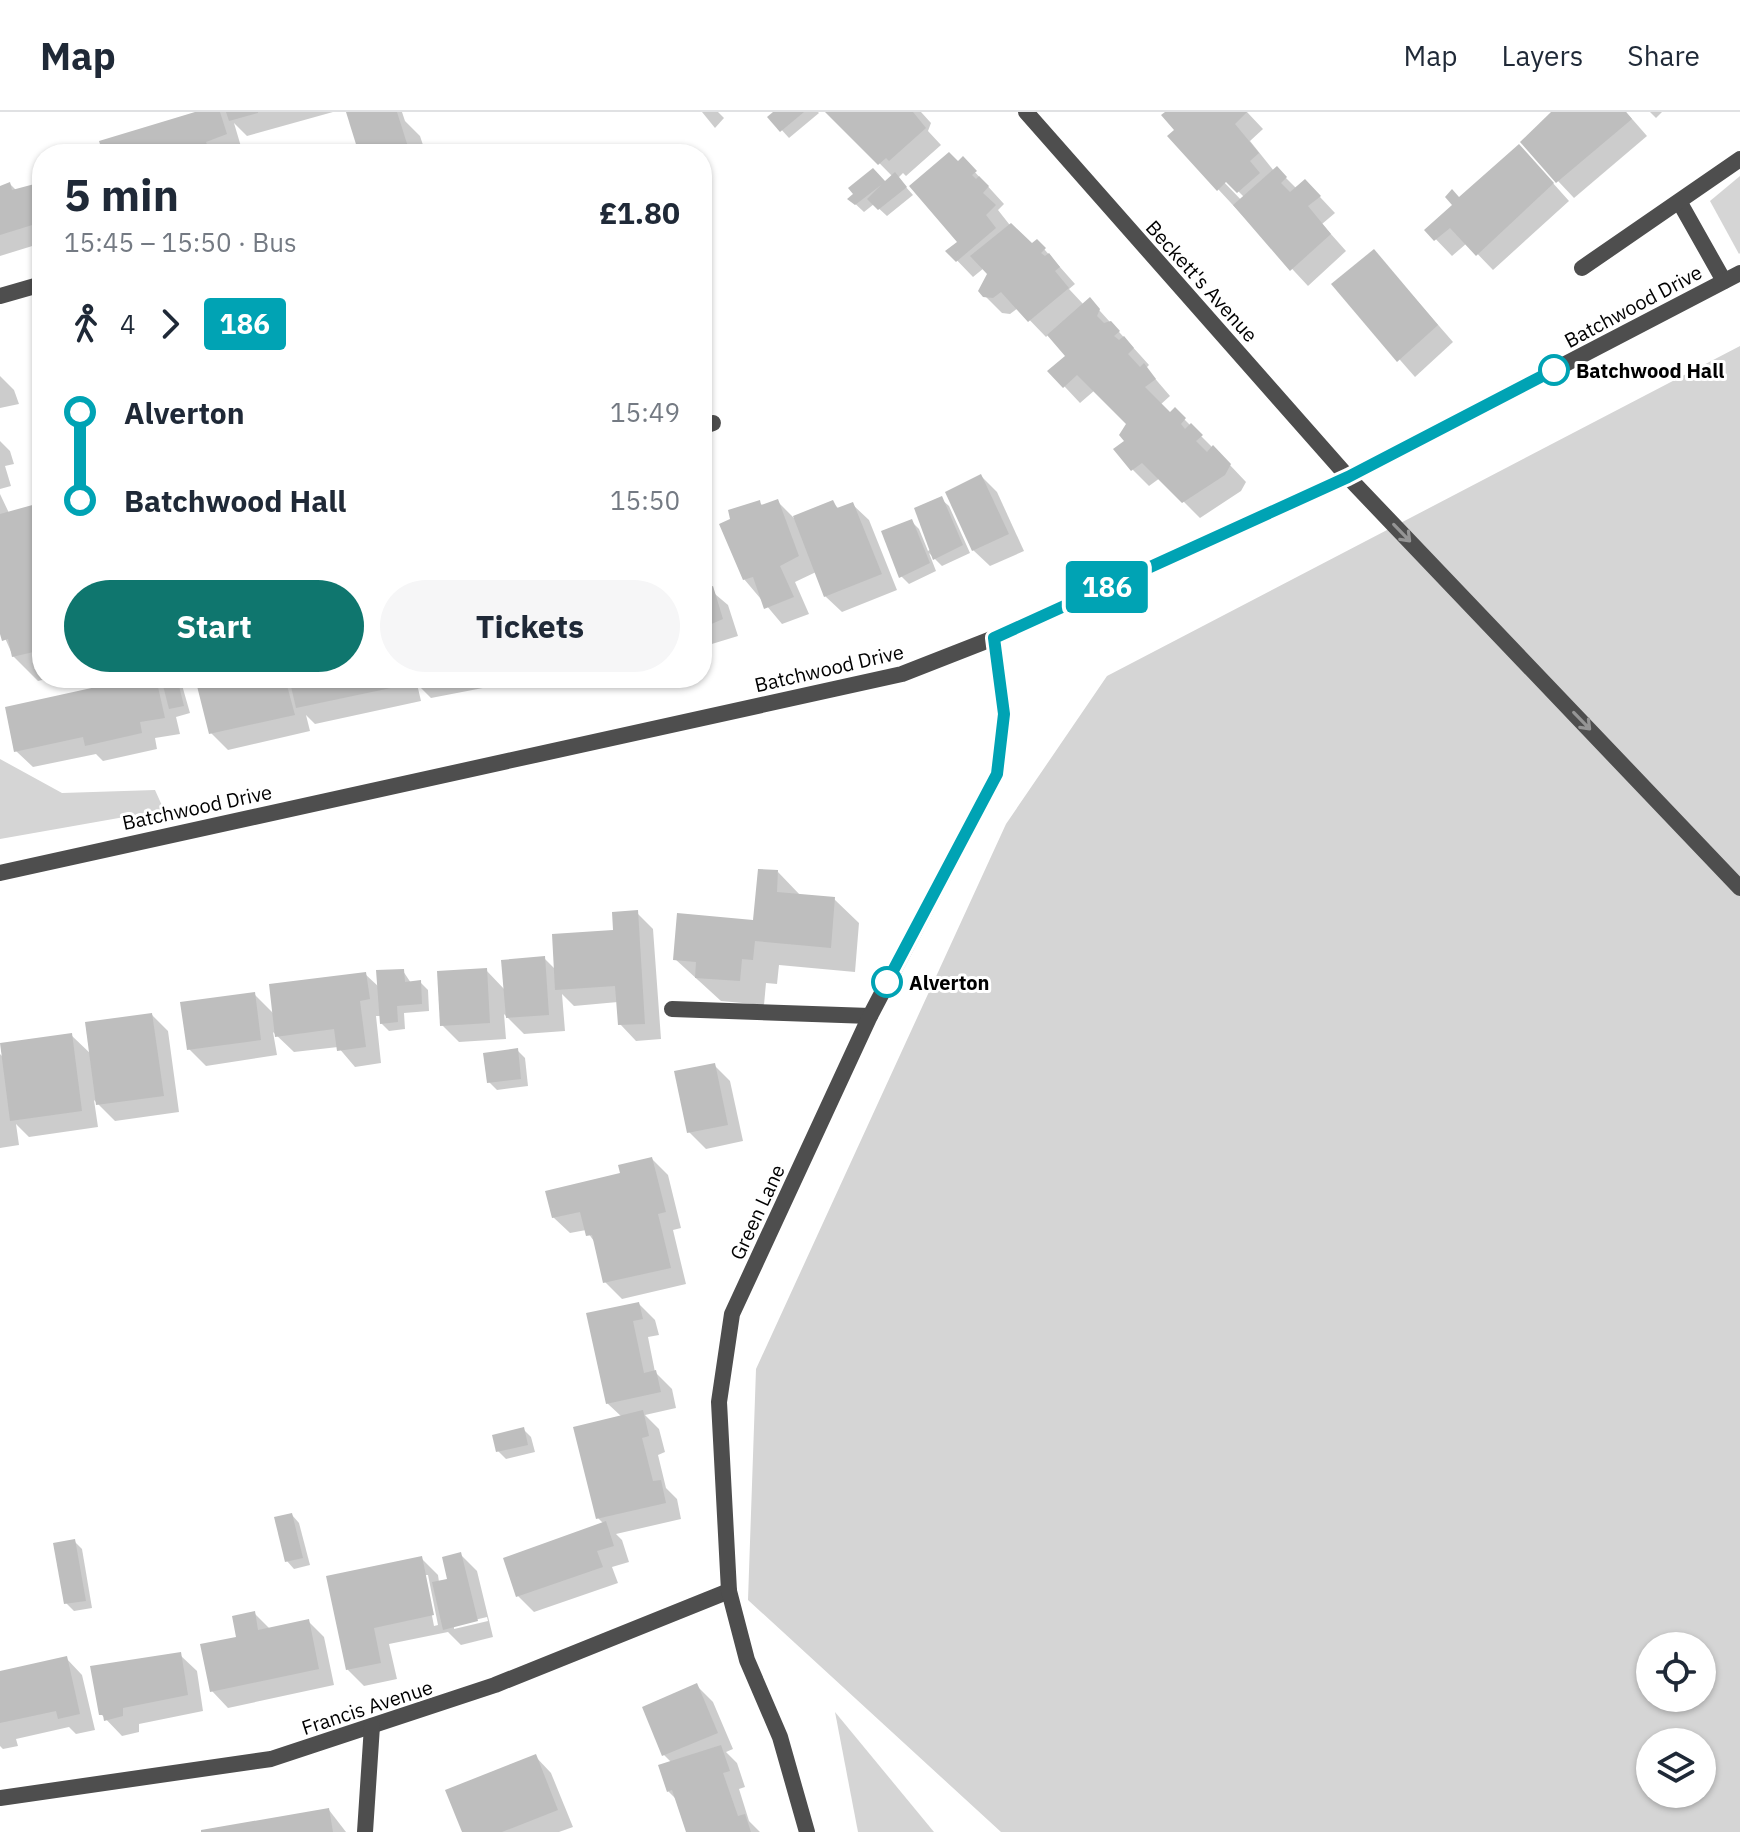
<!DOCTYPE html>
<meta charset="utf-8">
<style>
:root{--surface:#fff;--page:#f6f6f7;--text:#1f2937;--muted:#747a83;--line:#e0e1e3;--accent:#0f766e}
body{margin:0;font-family:"IBM Plex Sans",sans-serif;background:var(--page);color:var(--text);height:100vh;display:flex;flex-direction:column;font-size:30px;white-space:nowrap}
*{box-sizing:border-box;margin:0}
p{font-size:26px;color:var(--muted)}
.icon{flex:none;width:44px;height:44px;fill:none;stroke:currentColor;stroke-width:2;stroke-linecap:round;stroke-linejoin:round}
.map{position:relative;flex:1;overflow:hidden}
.panel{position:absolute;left:32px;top:32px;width:680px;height:544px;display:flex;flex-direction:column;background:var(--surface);border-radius:32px;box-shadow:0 2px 6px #0004}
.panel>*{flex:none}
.badge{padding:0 16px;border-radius:6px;font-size:28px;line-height:52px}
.fabs{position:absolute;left:1636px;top:1520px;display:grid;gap:16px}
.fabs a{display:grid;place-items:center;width:80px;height:80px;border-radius:50%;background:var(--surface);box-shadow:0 2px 6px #0004;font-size:40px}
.map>.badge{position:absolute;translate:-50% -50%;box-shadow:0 0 0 4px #fff}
.legs{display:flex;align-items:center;gap:12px;height:88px;padding:0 32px;font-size:26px}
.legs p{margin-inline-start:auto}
.head{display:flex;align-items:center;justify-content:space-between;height:136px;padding:0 32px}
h1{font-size:44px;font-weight:700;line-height:60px}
.action{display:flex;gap:16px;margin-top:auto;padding:16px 32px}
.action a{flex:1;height:92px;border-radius:48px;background:var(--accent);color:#fff;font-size:32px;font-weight:700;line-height:92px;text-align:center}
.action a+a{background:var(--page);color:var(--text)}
ul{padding:0 32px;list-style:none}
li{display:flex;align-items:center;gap:28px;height:88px;font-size:30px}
li i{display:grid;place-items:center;width:12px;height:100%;margin:0 10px;background:currentColor}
li i::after{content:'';width:20px;height:20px;margin:-10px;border:6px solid;border-radius:50%;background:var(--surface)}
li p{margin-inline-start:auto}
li:first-child i{background:linear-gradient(#0000 50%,currentColor 0)}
li:last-child i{background:linear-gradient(currentColor 50%,#0000 0)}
header{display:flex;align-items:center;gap:48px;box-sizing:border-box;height:112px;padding:0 40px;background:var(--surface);border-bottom:2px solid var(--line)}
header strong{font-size:38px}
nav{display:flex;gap:44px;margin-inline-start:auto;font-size:28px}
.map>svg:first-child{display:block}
</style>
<header>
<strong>Map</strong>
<nav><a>Map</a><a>Layers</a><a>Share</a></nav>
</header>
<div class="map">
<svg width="1740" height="1720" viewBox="0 0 1740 1720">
<rect width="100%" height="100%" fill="#fff"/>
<g fill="#d5d5d5" fill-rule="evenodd">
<polygon points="1740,64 1740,141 1739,142 1710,89"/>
<path d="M1740,234V1720H1001L748,1488L756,1257L1006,712L1107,564ZM1650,1534H1702V1586H1650ZM1650,1630H1702V1682H1650Z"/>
<polygon points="0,647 62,681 155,678 164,698 0,727"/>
<polygon points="835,1600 934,1720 858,1720"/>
</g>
<g fill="#0003" fill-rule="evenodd">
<polygon points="202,0 333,0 247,24 234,11 242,38 232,42 105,42 101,31"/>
<polygon points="348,0 402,0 405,9 420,24 426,42 361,42"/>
<polygon points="702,0 718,0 724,6 715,16"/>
<polygon points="776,0 818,0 819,1 789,26 770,5"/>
<polygon points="829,0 921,0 931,11 928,19 941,33 906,64 903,61 898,66 913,83 887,104 874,92 864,100 850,87 856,83 851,77 886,72 893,65"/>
<path d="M1168,0H1247L1263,17L1250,29L1274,59L1277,57L1297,77L1305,69L1335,101L1322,112L1346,139L1308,174L1218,77ZM1221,62L1250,91L1247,94L1218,64Z"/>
<polygon points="1554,0 1626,0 1647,24 1574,86 1558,69"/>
<polygon points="1650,0 1662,0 1656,6"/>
<polygon points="963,47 1004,92 998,98 1009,112 1032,134 1037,129 1075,172 1069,177 1084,193 1090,188 1140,243 1149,253 1146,256 1170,284 1160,293 1170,302 1175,298 1229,352 1246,370 1241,379 1200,406 1160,366 1149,374 1133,358 1126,330 1129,312 1095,278 1080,291 1050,259 1068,244 1049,222 1046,225 1018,196 1010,202 1002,201 985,184 989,162 984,156 973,165 948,139 960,130 958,52"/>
<polygon points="1535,51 1569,89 1493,158 1467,131 1452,144 1427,118 1459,87"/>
<polygon points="10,72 17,79 42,72 42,131 0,144 0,76"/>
<polygon points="1374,139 1453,230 1415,265 1334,173"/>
<polygon points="0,264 14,278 19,292 0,296"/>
<polygon points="0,329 10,339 14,352 5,354 11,374 0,377"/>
<polygon points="981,364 997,380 1024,439 990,454 973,438"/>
<polygon points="0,382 9,401 36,394 42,400 42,566 50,566 38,569 13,544 0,515"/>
<polygon points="941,387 949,394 970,441 942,454 929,441 936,459 909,472 901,464 911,409 919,417 928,439 931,437"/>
<polygon points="759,390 763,394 778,390 794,406 832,390 839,397 852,392 869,408 897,478 842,500 825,484 816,460 795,470 809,502 782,512 744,467"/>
<polygon points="702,450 709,477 728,493 738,524 702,535"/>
<polygon points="146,566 157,566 165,574 163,566 180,566 190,601 176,605 180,622 155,626 157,637 103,649 96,642 33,655 16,639"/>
<polygon points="197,566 534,566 431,586 417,572 421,589 315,612 306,603 310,619 228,638 211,621"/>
<polygon points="778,760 801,784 834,787 859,811 855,860 779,853 777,872 766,871 764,893 721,889 675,847 755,810"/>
<polygon points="637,801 653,817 661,927 636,929 620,912 618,890 574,894 562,882 565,919 524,922 504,902 506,927 459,930 442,913 486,858 505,878 544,846 556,858 615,820"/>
<polygon points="403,859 411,871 420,870 428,878 429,899 404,901 405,917 389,919 381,911 381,904 376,904 381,951 355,955 338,935 294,940 273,920 277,943 206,954 189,937 254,882 275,903 365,862 379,875"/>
<polygon points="152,903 168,919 179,1000 115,1009 94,988 98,1015 29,1025 16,1012 19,1033 0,1036 0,942 4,946 71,923 92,943"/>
<polygon points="517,938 525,946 528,974 497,978 489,970"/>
<polygon points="714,953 730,969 743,1029 706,1037 689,1020"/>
<polygon points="652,1047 668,1063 681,1116 673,1118 686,1172 622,1187 605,1170 596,1132 586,1118 570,1121 553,1105"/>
<polygon points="639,1192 655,1208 659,1223 648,1225 655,1260 672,1277 676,1296 645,1303 659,1317 665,1340 658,1343 666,1376 677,1387 681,1407 616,1422 622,1428 629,1450 612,1455 618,1471 534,1500 518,1484 604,1412 598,1406 622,1305 607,1291 588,1202"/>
<polygon points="523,1317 531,1325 535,1340 506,1347 498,1339"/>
<polygon points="292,1403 299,1411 310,1453 294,1457 287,1449"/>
<polygon points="74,1429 82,1437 92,1496 74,1499 66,1491"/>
<path d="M460,1442L477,1459L493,1525L461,1533L448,1520L389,1532L397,1567L364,1574L347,1557L328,1466L421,1446L438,1463L439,1470L449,1468ZM424,1463H428L438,1513L434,1514ZM487,1505L488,1509L454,1517V1513Z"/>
<polygon points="254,1501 270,1517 308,1509 324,1525 334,1573 228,1596 212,1579"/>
<polygon points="180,1543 197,1559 203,1599 139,1612 139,1620 122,1624 101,1602"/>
<polygon points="66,1546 82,1563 95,1618 76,1622 69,1615 16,1627 18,1634 3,1637 0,1634 0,1561"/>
<polygon points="697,1574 713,1590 733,1637 726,1640 737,1651 745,1675 739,1677 749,1709 760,1720 688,1720 678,1689 668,1679 672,1651 664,1643"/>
<polygon points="535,1644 551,1661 573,1715 559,1720 464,1720"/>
<polygon points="329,1698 346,1720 204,1720"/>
</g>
<g fill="#bebebe">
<polygon points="195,0 220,0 227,22 206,30 210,40 103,42 99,29"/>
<polygon points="226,0 258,0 258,1 229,9"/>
<polygon points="346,0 397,0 409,38 399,42 359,42"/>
<polygon points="773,0 804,0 780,20 767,5"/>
<polygon points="825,0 913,0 926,16 889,49 886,46 878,53"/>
<polygon points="1165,0 1247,0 1235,12 1259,41 1250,49 1260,61 1237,81 1226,70 1217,79 1167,24 1174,18 1161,3"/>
<polygon points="1551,0 1626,0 1632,7 1556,71 1520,30"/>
<polygon points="1519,32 1554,71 1476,144 1450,116 1434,129 1424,118 1452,93 1445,85 1452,77 1459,85"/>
<polygon points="949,40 958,49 963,44 977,59 972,63 976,67 979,64 989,74 983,81 996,93 986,103 996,116 956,150 945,139 957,130 909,74"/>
<polygon points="1277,54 1287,65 1281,71 1290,80 1305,67 1321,84 1308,94 1331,122 1290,159 1233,93"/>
<polygon points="873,56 885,69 895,60 907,75 878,98 867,87 881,73 855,93 847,87 853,82 848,76"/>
<polygon points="10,70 12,78 42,70 42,110 0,123 0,74"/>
<polygon points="1011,111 1032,131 1037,127 1046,136 1041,141 1045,144 1049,141 1060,155 1055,159 1069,176 1028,210 1001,180 993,186 983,185 978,179 987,162 970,144"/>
<polygon points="1374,137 1438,213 1397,250 1331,172"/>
<polygon points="1090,185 1100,197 1097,204 1104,211 1111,209 1120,219 1114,224 1119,228 1124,224 1134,236 1128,242 1140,255 1144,251 1156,267 1145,275 1170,300 1175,295 1186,306 1181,312 1185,317 1191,311 1203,323 1196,329 1207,340 1213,333 1231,352 1225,363 1182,391 1142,351 1131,359 1113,337 1124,329 1119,323 1126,312 1077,263 1063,276 1047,259 1065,244 1047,223"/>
<polygon points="981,362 1009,422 972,439 945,380"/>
<polygon points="942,384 963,433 933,448 914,396"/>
<polygon points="778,387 799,444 780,454 794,485 764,497 753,465 743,468 719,412 730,407 728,398 760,388 761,393"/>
<polygon points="833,388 837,396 853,390 882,462 824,485 793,404"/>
<polygon points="36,392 42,416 42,447 33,450 42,480 42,515 37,517 42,538 12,545 8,527 2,529 0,522 0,402"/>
<polygon points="912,407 930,451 899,466 881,419"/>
<polygon points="713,474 723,507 702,516 702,477"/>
<polygon points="137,566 156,566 165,606 140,610 142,621 85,634 83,625 14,640 5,595"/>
<polygon points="161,566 177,566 184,594 169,597"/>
<polygon points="195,566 285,566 295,603 209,622"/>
<polygon points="289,566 404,566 405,573 296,596"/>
<polygon points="758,757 778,758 777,780 835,785 831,836 755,829 753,848 742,847 740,869 695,866 696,850 673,848 677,801 753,808"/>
<polygon points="638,798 645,912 618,913 615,874 555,878 552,822 613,818 612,800"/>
<polygon points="545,844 549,903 506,906 501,848"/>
<polygon points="487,856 490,911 440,914 437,859"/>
<polygon points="404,857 405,870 421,868 422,892 397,894 398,910 380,912 376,858"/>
<polygon points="366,860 370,887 360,889 366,935 337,939 334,917 275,925 269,872"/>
<polygon points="255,880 261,928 187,938 180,890"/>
<polygon points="152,901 164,984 96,993 85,910"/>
<polygon points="72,921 82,999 10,1009 0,931"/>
<polygon points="518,936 521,967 487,971 483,941"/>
<polygon points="715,951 728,1013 687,1021 674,959"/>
<polygon points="652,1045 666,1100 658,1102 671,1156 603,1171 592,1123 586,1124 580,1100 552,1106 545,1079 620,1061 618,1053"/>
<polygon points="639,1190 643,1207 633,1209 644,1261 656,1258 661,1280 606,1292 586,1201"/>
<polygon points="643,1298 649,1324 642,1326 653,1369 661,1368 666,1391 596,1407 573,1315"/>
<polygon points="524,1315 528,1333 496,1340 492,1323"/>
<polygon points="292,1401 303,1446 285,1450 274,1405"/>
<polygon points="606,1409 614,1434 597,1439 603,1455 516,1485 503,1446"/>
<polygon points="75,1427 86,1489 64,1492 53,1431"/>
<polygon points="461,1440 478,1509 443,1518 432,1470 447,1467 442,1445"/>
<polygon points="422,1444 434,1503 374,1516 381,1551 346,1558 326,1464"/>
<polygon points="255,1499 258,1518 309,1507 319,1557 210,1580 200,1532 236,1525 232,1504"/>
<polygon points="181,1540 188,1583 123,1596 123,1604 104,1609 103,1603 99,1603 90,1554"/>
<polygon points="67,1544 80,1602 58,1607 56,1599 0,1611 0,1559"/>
<polygon points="697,1571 718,1621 662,1644 642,1595"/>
<polygon points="721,1633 730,1659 723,1661 738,1704 745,1702 751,1720 686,1720 672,1678 667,1680 658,1653"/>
<polygon points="536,1642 558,1698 502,1720 462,1720 445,1678"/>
<polygon points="329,1696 333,1720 201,1720 201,1718"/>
</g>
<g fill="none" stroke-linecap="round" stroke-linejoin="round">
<g stroke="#4e4e4e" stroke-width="16">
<polyline points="702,315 713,311"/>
<polyline points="1348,365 1740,776"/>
<polyline points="672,897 870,904"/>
</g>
<g stroke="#4e4e4e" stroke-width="16">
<polyline points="1026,0 1348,365"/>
<polyline points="1680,91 1724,169"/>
<polyline points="1582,156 1740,47"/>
<polyline points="0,184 42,172"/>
<polyline points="0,1686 271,1647 495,1573 729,1479"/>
<polyline points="365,1720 372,1614"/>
<polyline points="807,1720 780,1625 747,1548 729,1479 719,1290 732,1202 870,904 997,662 1004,602 994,526"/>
</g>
<polyline stroke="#4e4e4e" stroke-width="16" points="0,761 902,562 994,526 1348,365 1740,161"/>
</g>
<defs><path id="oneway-shaft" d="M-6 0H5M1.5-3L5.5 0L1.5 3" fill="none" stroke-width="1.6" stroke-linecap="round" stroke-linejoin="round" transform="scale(2)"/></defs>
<g stroke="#959595">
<use href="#oneway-shaft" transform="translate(1402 421) rotate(46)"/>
<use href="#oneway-shaft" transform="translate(1582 609) rotate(46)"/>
</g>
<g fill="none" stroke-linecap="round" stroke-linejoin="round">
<defs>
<polyline id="line-1" points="887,870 997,662 1004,602 994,526 1348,365 1554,258"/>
</defs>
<use href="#line-1" stroke="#fff" stroke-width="18"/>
<use href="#line-1" stroke="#00a3b4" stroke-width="12"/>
</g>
<g fill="#fff" stroke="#00a3b4" stroke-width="4">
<circle cx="1554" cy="258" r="14"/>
<circle cx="887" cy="870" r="14"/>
</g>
<g text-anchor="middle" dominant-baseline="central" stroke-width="6" stroke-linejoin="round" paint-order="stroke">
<g font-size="20" fill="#000" stroke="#fff">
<text transform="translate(1202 169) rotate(48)">Beckett's Avenue</text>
<text transform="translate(1633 194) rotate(-28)">Batchwood Drive</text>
<text transform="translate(829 556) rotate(-13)">Batchwood Drive</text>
<text transform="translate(197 695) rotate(-12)">Batchwood Drive</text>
<text transform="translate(757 1100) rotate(-65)">Green Lane</text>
<text transform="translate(367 1595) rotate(-18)">Francis Avenue</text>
</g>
<g font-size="20" font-weight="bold" fill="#000" stroke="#fff" text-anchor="start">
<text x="1576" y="258">Batchwood Hall</text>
<text x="909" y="870">Alverton</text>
</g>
</g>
</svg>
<div class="fabs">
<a><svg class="icon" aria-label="locate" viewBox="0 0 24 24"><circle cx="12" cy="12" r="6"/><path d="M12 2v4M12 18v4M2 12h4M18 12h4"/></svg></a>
<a><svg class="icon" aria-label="layers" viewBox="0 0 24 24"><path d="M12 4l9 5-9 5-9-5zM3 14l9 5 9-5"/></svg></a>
</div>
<b class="badge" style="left:1107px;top:475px;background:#00a3b4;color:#fff">186</b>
<section class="panel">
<div class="head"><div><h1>5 min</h1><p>15:45 – 15:50 · Bus</p></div><b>£1.80</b></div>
<div class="legs"><svg class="icon" aria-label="walk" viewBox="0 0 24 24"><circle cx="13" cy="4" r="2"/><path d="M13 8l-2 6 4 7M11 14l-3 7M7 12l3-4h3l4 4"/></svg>4<svg class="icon" aria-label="forward" viewBox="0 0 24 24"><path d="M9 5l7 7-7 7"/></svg><b class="badge" style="background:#00a3b4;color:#fff">186</b></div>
<ul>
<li><i style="color:#00a3b4"></i><b>Alverton</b><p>15:49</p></li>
<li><i style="color:#00a3b4"></i><b>Batchwood Hall</b><p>15:50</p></li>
</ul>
<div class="action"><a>Start</a><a>Tickets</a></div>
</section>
</div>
